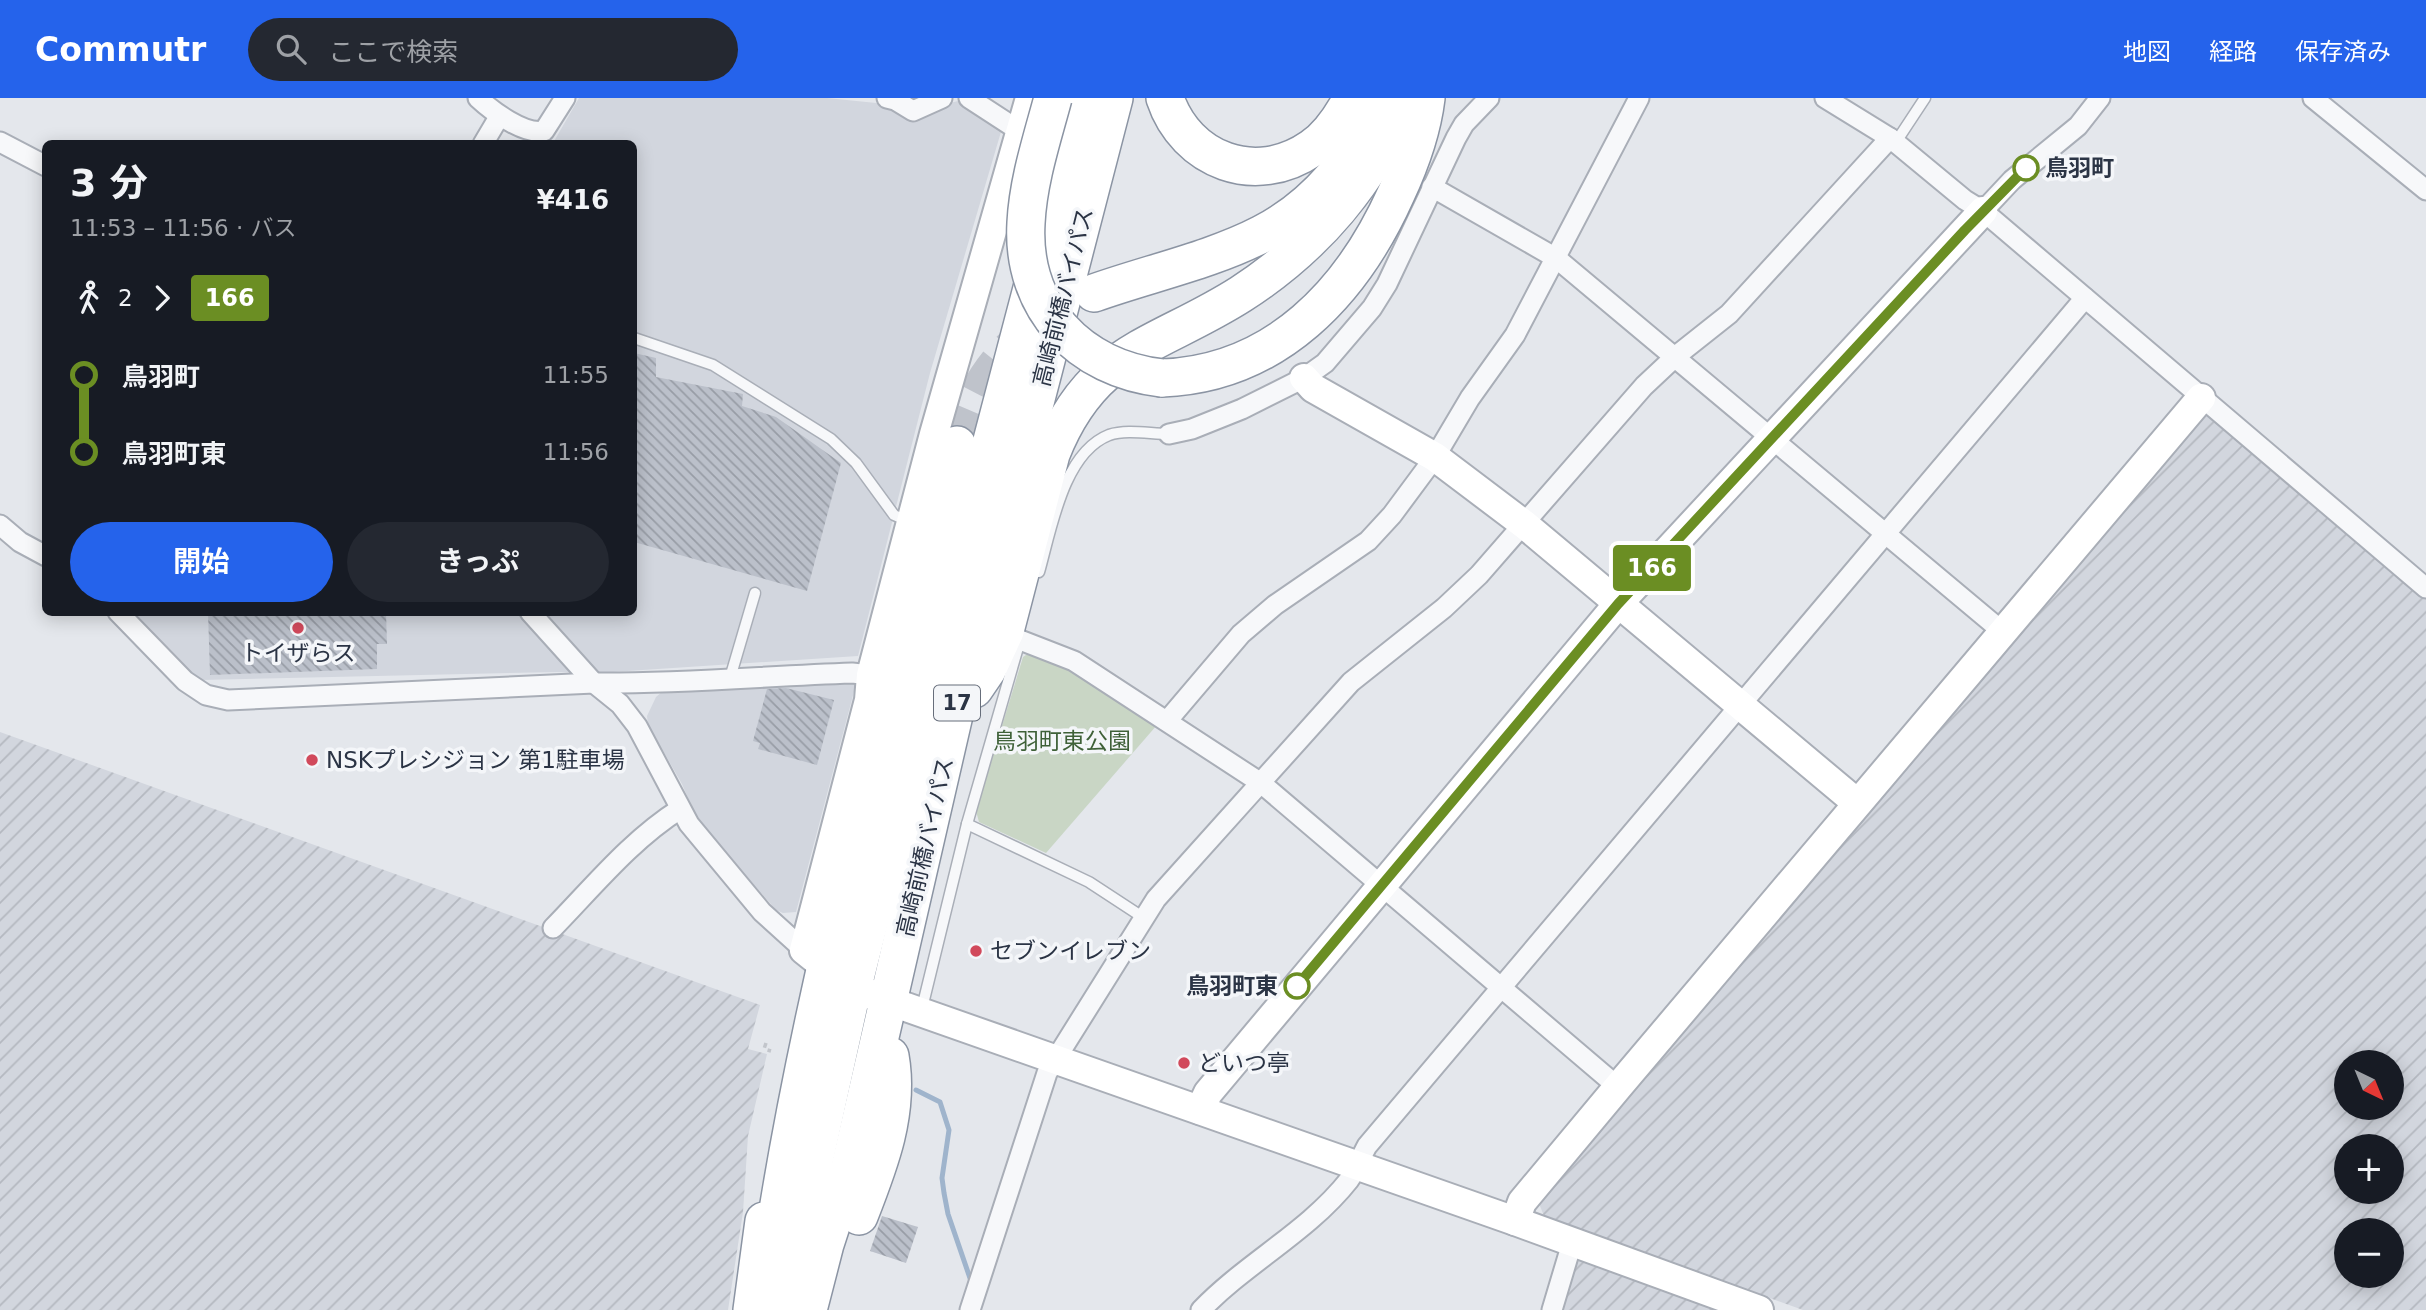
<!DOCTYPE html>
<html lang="ja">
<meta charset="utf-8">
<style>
:root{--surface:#171b24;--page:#242831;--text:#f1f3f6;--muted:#9ea1a6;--accent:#2563eb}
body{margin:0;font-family:"DejaVu Sans","Noto Sans JP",sans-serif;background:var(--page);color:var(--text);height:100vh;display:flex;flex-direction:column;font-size:26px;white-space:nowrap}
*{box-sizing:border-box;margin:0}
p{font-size:23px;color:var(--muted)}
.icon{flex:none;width:38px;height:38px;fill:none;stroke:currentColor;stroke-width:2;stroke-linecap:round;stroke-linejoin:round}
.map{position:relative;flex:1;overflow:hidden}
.sheet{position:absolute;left:42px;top:42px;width:595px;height:476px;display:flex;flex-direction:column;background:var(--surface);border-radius:10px;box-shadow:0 4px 18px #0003}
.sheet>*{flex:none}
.badge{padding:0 14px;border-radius:5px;font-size:24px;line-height:46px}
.needle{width:46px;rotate:137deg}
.tools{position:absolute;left:2334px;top:952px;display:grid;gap:14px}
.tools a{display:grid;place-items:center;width:70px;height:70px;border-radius:50%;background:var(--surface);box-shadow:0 4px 18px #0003;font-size:35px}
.map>.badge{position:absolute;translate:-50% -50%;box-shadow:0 0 0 4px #fff}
.legs{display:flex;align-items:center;gap:10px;height:77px;padding:0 28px;font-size:23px}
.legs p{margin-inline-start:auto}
.summary{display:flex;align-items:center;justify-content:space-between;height:119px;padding:0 28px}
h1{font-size:38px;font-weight:700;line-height:52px}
.primary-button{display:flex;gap:14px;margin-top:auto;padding:14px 28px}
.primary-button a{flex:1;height:80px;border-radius:42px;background:var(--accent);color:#fff;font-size:28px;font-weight:700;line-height:80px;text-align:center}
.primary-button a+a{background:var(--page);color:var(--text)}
ul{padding:0 28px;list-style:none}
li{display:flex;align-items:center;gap:24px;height:77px;font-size:26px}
li i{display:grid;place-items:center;width:10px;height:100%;margin:0 9px;background:currentColor}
li i::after{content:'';width:18px;height:18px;margin:-9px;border:5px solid;border-radius:50%;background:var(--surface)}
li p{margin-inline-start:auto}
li:first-child i{background:linear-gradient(#0000 50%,currentColor 0)}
li:last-child i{background:linear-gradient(currentColor 50%,#0000 0)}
header{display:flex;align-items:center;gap:42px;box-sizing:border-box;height:98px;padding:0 35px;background:var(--accent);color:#fff}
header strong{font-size:33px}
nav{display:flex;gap:38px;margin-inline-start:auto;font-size:24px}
.search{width:490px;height:63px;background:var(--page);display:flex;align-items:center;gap:18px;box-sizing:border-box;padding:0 24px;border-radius:38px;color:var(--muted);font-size:26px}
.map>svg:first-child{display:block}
</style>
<header>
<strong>Commutr</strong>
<div class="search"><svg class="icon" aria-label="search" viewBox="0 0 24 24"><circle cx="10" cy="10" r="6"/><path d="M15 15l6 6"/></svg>ここで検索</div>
<nav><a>地図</a><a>経路</a><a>保存済み</a></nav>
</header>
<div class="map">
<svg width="2426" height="1212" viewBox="0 0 2426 1212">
<defs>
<pattern id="industrial-furrows" width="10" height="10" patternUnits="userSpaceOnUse" patternTransform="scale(1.75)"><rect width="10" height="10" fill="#d2d6de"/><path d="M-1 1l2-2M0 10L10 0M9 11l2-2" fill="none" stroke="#b4b8c0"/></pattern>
<pattern id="building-back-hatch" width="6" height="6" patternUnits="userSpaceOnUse" patternTransform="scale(1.75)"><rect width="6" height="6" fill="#bbc0ca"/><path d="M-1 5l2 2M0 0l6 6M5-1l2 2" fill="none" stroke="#989da6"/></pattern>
</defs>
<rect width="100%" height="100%" fill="#e4e7ec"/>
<g fill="#d2d6de">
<polygon points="579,0 827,0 886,6 915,24 950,5 962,2 1003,27 930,275 858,558 597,575 557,574 201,582 189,574 133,515 634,514 634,46 553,45"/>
<polygon points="840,581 856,586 796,814 783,815 776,812 697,722 682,686 648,627 647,618 656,599 663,593"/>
</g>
<g fill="url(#industrial-furrows)" fill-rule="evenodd">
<path d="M2208,317L2426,501V1212H1803L1544,1118L1538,1103L2195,323ZM2347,964H2392V1010H2347ZM2347,1048H2392V1094H2347ZM2347,1132H2392V1178H2347Z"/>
<polygon points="0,634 760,907 748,951 767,956 748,1038 743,1114 728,1212 0,1212"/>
<polygon points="1575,1161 1717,1212 1561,1212"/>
</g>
<polygon fill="#c9d6c5" points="1032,553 1057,563 1157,627 1046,755 979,724 976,713 1023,559"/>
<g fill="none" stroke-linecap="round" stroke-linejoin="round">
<polyline stroke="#9fb4cc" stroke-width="5" points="916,992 940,1004 949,1032 942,1080 944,1095 948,1116 972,1186"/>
</g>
<g fill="url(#building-back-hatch)">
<polygon points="634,255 656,260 656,279 743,296 742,308 776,319 841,365 807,493 634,444"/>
<polygon points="208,514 386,514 387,546 377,546 377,571 210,577"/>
<polygon points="786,590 834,602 817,667 758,651 760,645 753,643 767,591"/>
<polygon points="882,1118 918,1129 906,1165 870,1153"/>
</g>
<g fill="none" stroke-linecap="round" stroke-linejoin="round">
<path stroke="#bfc3cb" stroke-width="37" stroke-dasharray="37 18" stroke-linecap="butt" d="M957,347C972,301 988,268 1026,237"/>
<defs>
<g id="lane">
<polyline points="1896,44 1925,0"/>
<polyline points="634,240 713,267 831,341 856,365 894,417 908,423"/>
<path d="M1039,474C1051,432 1063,355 1109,337C1127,331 1150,336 1169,336"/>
<polyline points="730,580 755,495"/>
<polyline points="967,726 1089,784 1144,820"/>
<polyline points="922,910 967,726 1021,539"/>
</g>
<g id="street">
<path d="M478,0C492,13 524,37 544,33L565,0"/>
<polyline points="887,0 895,2 913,13 942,0"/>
<polyline points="969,0 1012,28 1022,30"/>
<polyline points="1825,0 1890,40 1965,102 1983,113 2426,490"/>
<polyline points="2313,0 2426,92"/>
<polyline points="0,44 46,68"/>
<polyline points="483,46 499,19"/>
<polyline points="1432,89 1556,160 2003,534"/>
<polyline points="1983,113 2012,82 2078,28 2100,0"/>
<polyline points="1169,336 1192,331 1242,311 1304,280 1325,265 1372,210 1387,186 1456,40 1464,26 1489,0"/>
<polyline points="0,427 20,444 46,458"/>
<path d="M118,514L185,583L206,597L228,602L594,585C679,586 766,578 852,575L871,577"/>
<polyline points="530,514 594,585 620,606 637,628 689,726 762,814 804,852"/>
<polyline points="1020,542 1074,563 1261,685 1618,989"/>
<polyline points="1167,623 1241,536 1275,507 1368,443 1392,417 1435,359 1470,300 1515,237 1639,0"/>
<path d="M553,830C593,789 631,742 680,711"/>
<polyline points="970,1212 1047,975 1156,801 1351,584 1444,510 1479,477 1644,288 1676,258 1729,216 1890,40"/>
<path d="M1201,1212C1246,1165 1308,1134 1349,1082C1356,1072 1361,1059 1367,1048L2085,200"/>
<polyline points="1552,1212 1572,1145"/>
</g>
<g id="secondary">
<polyline points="1030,0 934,336 871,577 869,602 804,852 839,880 872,897 1515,1123 1759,1212"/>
<polyline points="1304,280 1313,290 1435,359 1525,427 1857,705"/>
<polyline points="1200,1012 1208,995 1618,506 1983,113"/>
<polyline points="1515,1123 1522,1104 1618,989 2201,300"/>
</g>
<g id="highway">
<path d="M1165,0C1186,63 1256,89 1312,50C1330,38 1342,19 1352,0"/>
<path d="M1094,195C1147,176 1212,162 1262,136C1314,109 1361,57 1378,0"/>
<path d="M1162,280C1276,276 1352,194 1396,96C1410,66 1422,33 1426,0"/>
<path d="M974,591L987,572L1005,533L1051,356C1092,251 1158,249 1241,196C1317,147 1370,83 1406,0"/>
<path d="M859,1118C879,1067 900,1014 890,958"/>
<path d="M772,1150C813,878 890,613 957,347"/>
<polyline points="752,1212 764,1123"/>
<polyline points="781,1212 853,888 968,434 1082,0"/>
<polyline points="808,1212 825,1146 850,1069 954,617 1114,0"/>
</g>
</defs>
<use href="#lane" stroke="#a9aeb7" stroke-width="13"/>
<use href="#street" stroke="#a9aeb7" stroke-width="23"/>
<use href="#secondary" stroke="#a9aeb7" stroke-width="32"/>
<use href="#highway" stroke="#8b94a3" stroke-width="40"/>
<polyline stroke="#c2c5cb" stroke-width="3.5" stroke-dasharray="5 5" stroke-linecap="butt" points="766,945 764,951 771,953"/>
<use href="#lane" stroke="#f7f8fa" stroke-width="10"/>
<use href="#street" stroke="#f7f8fa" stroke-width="19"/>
<use href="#secondary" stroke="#fff" stroke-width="28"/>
<use href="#highway" stroke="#fff" stroke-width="37"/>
<defs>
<path id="highway-bridge" d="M1053,0C1042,41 1028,83 1026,125C1021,210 1080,271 1162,280"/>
</defs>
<use href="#highway-bridge" stroke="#8b94a3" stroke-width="40" stroke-linecap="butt"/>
<use href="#highway-bridge" stroke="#fff" stroke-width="37"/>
</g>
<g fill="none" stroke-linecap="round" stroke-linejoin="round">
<defs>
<polyline id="line-1" points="1297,888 1618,506 1965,132 2026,70"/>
</defs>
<use href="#line-1" stroke="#fff" stroke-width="16"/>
<use href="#line-1" stroke="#6b8e23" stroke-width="10"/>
</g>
<g fill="#fff" stroke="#6b8e23" stroke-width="3.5">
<circle cx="2026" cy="70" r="12"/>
<circle cx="1297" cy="888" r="12"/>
</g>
<g fill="#d1495b" stroke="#f4f6f9" stroke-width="2.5">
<circle cx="298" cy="530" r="7"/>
<circle cx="312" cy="662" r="7"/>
<circle cx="976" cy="853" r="7"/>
<circle cx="1184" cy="965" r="7"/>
</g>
<g text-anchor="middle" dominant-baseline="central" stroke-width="7" stroke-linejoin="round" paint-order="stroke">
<rect fill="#f4f6f9" stroke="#676e7b" stroke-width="2" x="934" y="587.5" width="46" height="35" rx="5"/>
<g font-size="21" font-weight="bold" fill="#2b3445">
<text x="957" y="605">17</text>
</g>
<g font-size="23" font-weight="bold" fill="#2b3445" stroke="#f4f6f9" text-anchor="start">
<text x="2045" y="70">鳥羽町</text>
<text x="1278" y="888" text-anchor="end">鳥羽町東</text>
</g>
<g font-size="23" fill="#2b3445" stroke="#f4f6f9">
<text transform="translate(1063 199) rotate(-76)">高崎前橋バイパス</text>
<text transform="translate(925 749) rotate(-77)">高崎前橋バイパス</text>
</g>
<g font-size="23" fill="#2b3445" stroke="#f4f6f9" text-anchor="start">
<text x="298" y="555" text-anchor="middle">トイザらス</text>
<text x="326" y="662">NSKプレシジョン 第1駐車場</text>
<text x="990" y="853">セブンイレブン</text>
<text x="1198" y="965">どいつ亭</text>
</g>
<g font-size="23" fill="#3f6138" stroke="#f4f6f9">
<text x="1062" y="643">鳥羽町東公園</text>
</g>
</g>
</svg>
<div class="tools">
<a><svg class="needle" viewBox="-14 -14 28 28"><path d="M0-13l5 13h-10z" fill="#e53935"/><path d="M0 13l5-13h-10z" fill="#9ea1a6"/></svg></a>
<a>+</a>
<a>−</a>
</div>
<b class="badge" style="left:1652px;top:470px;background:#6b8e23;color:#fff">166</b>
<section class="sheet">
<div class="summary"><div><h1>3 分</h1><p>11:53 – 11:56 · バス</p></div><b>¥416</b></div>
<div class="legs"><svg class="icon" aria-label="walk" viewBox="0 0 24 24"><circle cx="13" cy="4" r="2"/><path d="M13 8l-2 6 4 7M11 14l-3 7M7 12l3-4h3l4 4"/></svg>2<svg class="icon" aria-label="forward" viewBox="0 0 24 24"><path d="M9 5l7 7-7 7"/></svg><b class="badge" style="background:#6b8e23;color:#fff">166</b></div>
<ul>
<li><i style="color:#6b8e23"></i><b>鳥羽町</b><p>11:55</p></li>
<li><i style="color:#6b8e23"></i><b>鳥羽町東</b><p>11:56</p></li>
</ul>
<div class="primary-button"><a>開始</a><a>きっぷ</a></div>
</section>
</div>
